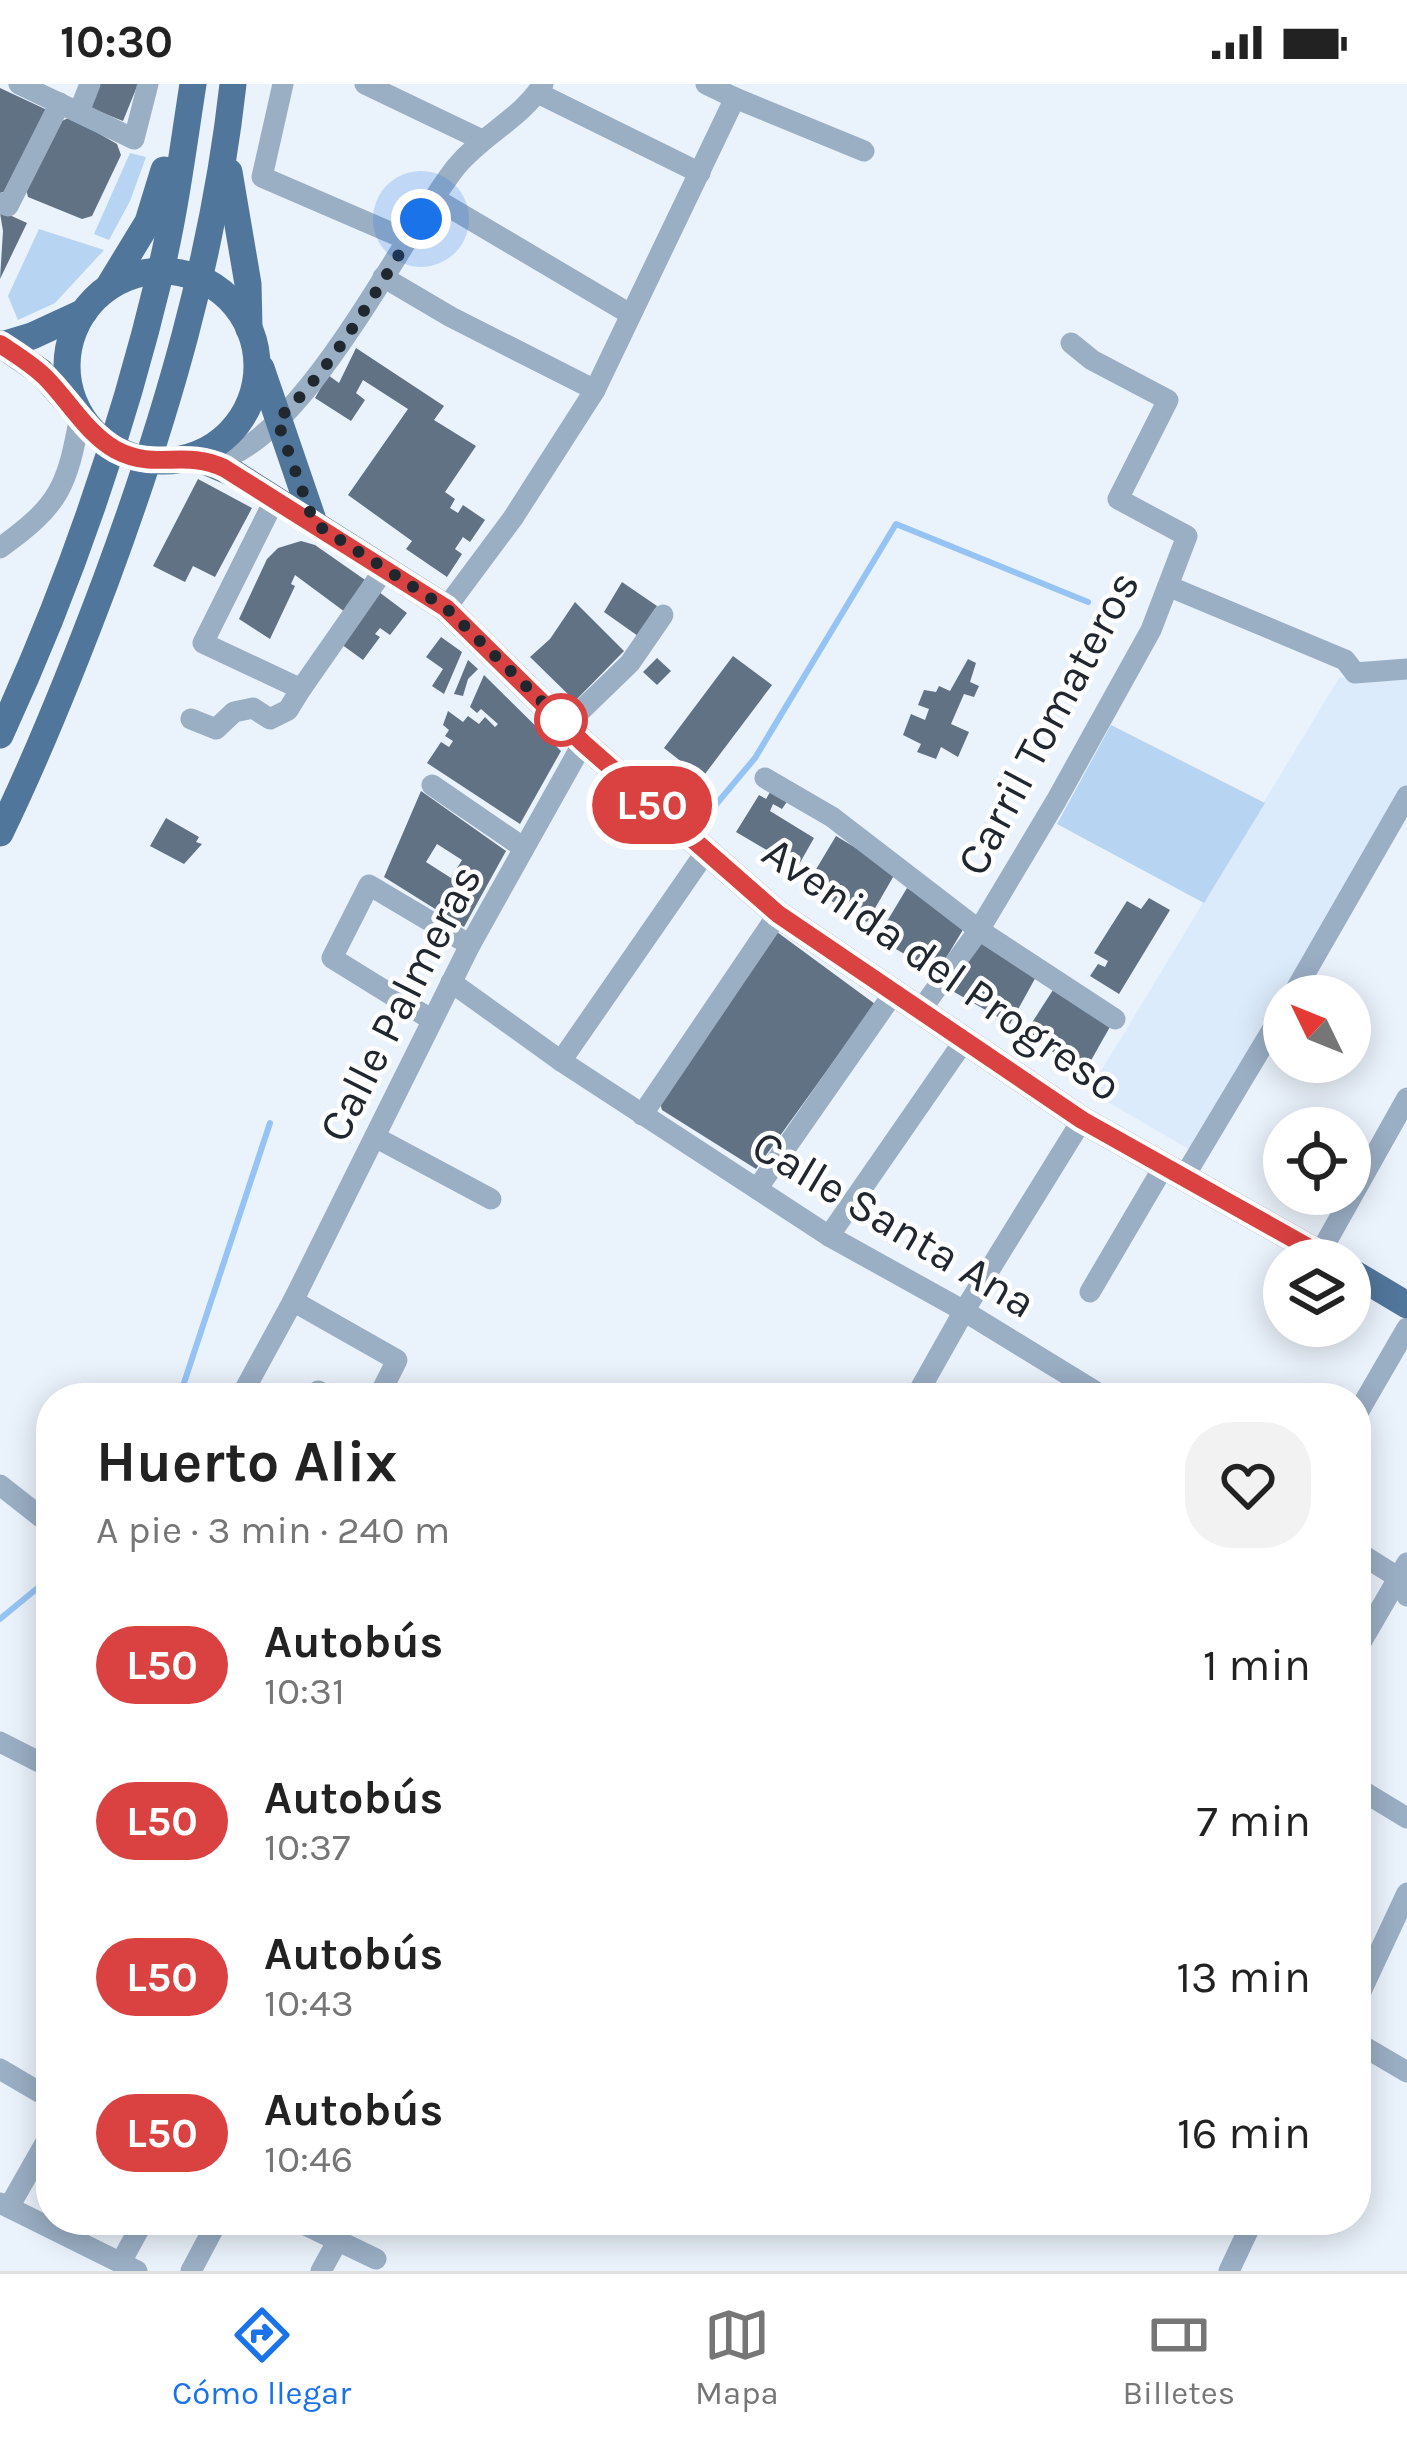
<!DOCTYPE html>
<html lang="es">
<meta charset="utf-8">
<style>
:root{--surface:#fff;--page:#f2f2f2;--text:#222;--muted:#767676;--line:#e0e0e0;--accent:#1a73e8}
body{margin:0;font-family:Karla,sans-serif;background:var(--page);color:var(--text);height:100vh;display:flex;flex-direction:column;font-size:45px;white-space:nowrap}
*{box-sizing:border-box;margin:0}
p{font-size:39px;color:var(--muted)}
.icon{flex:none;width:66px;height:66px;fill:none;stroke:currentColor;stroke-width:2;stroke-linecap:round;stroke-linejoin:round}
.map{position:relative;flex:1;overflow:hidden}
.details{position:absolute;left:36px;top:1299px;width:1335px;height:852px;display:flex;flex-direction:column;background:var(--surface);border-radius:48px;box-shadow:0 6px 30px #0003}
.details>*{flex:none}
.badge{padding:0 24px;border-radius:39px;font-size:42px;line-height:78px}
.needle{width:78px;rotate:313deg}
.fabs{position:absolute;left:1263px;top:891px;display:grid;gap:24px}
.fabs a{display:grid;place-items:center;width:108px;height:108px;border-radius:50%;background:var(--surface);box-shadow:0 6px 30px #0003;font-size:60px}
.you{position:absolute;width:60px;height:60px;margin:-30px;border:9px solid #fff;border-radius:50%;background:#1a73e8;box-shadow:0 0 0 18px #1a73e833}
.map>.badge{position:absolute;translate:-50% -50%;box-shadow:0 0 0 6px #fff}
.round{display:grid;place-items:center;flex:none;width:126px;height:126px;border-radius:48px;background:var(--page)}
.summary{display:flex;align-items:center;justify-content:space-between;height:204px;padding:0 60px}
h1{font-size:57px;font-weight:700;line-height:90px}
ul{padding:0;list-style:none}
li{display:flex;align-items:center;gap:36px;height:156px;padding:0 60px}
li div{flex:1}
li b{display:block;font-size:45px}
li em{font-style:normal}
li .badge{min-width:132px;font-weight:700;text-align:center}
.status{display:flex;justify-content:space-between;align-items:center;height:84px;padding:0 60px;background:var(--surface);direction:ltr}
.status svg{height:33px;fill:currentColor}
.tab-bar{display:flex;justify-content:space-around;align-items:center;height:168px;border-top:3px solid var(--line);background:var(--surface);font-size:33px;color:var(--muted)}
.tab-bar a{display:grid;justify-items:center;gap:6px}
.tab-bar .on{color:var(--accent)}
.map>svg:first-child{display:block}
</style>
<div class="status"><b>10:30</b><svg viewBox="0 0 49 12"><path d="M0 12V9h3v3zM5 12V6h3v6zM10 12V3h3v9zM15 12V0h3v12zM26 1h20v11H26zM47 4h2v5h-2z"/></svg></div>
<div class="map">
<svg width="1407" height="2187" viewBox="0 0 1407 2187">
<rect width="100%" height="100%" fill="#eaf2fb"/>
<polygon fill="#dcebfb" points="1407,587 1407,712 1197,1070 1089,1007 1339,594"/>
<g fill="#b7d4f2">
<polygon points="130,69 146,73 130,117 109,156 94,150"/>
<polygon points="39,145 104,166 55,219 18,236 8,212"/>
<polygon points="1111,641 1265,719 1204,819 1057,740"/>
</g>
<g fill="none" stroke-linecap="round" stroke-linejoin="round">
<g stroke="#95c4f4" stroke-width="6">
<polyline points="703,736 755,674 896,440 1088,518"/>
<polyline points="179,1314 270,1039"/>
<polyline points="0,1535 51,1493"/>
</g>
</g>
<g fill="#617285" fill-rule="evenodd">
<polygon points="97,0 138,0 123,37 88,23"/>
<polygon points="0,4 45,25 48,32 7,107 0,109"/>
<polygon points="70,33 117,60 121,71 92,132 82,135 28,113 25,101 58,39"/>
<polygon points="3,128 27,139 0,195 3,147 0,129"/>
<polygon points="356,264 444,322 434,336 476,362 445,408 455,415 450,424 458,429 463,421 485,436 470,458 463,453 455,465 462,470 447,493 406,465 412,457 348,411 408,325 363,296 356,309 365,316 351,337 315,314 328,291 339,299"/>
<polygon points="198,395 252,424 215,493 193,482 185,498 153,482"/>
<polygon points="301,457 315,461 368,498 345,528 295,491 291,500 295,502 270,555 239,535 267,475 278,464"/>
<polygon points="622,498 657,522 638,552 604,528"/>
<polygon points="379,508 407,529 390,551 380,544 375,550 380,553 363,576 341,560"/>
<polygon points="575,518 624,567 575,617 530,573 550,555"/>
<polygon points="441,553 462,568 444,610 432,602 443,585 426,573"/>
<polygon points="733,572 772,601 702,694 664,664"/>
<polygon points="657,574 671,587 657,601 643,588"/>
<polygon points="968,575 976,579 970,598 979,602 974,613 964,610 951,640 969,648 958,673 941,663 936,675 917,668 921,660 903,651 911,630 925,636 929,625 918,621 924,606 936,608 939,602 950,607"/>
<polygon points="468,576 478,585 468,595 463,612 454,610"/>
<polygon points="484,591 561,667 520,740 427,679 441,658 449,663 453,657 445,652 449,646 443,641 448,627 463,638 468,632 479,640 485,633 495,643 498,640 481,625 477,629 470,623"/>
<polygon points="773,703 790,713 782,725 773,720 770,727 814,754 797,784 736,748 759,711 766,715"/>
<path d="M421,707L506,767L464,843L384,793ZM437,760L462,776L451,794L426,778Z"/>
<polygon points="166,734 199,753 196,758 202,760 184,780 150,762"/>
<polygon points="836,752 896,788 867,838 806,802"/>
<polygon points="907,804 967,839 937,889 877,854"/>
<polygon points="1149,814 1170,826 1119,910 1090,892 1098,880 1105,883 1108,877 1094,869 1127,817 1141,825"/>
<polygon points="777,848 875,920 756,1085 662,1026 660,1019"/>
<polygon points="981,855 1037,891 1010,940 949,905"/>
<polygon points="1053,906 1111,941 1085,987 1024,951"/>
</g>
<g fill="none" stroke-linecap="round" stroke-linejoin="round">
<g stroke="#9aaec4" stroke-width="21">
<polyline points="19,0 134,55 148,0"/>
<polyline points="283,0 262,93 408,156"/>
<polyline points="365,0 482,56"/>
<polyline points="538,9 700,89"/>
<polyline points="735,14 864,67"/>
<polyline points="79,28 90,0"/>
<polyline points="434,114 630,230"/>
<polyline points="0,119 8,122 60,19"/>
<polyline points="383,193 451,233 595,306"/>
<path d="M210,378C300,365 401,152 456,83C482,51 521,35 543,0"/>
<polyline points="274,417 203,559 301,605 386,483"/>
<path d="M0,464C60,421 67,403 80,332"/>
<polyline points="1168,502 1345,576 1355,589 1407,585"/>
<polyline points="446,524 513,434 595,306 735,14 706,0"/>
<polyline points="191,635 216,645 234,628 253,624 270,635 288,626 304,600"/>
<polyline points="566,641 630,579 663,531"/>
<polyline points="765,694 832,733 979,846 1115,935"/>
<polyline points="432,701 524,764"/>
<polyline points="451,898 561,977 829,1152 964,1227 1106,1314"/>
<polyline points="1292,912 1407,712"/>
<polyline points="920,927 979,846 1056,717 1151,546 1187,452 1118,415 1168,316 1092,276 1071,259"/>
<polyline points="432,936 332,874 369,801 470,861"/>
<polyline points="561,977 705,769"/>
<polyline points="642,1031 778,830"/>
<polyline points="375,1053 491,1115"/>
<polyline points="1184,1093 1284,926"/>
<polyline points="757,1105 893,910"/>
<polyline points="829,1152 964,957"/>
<polyline points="1320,1169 1407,1014"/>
<polyline points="1090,1208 1164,1082"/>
<polyline points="293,1217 397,1276 378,1314"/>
<polyline points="318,1307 332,1314"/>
<polyline points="240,1314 293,1217 470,861 583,659"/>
<polyline points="915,1314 964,1227 1082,1036"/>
<polyline points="1356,1332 1407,1244"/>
<polyline points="0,1401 51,1441"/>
<polyline points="1356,1467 1399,1494 1407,1512"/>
<polyline points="1356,1567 1407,1479"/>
<polyline points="0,1658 51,1684"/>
<polyline points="1356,1703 1407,1734"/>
<polyline points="1356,1918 1407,1809"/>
<polyline points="1356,1958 1407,1988"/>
<polyline points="0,1985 51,2015"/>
<polyline points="0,2119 137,2187"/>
<polyline points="9,2123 51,2049"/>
<polyline points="295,2136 376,2175"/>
<polyline points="121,2178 144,2136"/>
<polyline points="191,2187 218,2136"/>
<polyline points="321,2187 338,2156"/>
<polyline points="1229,2187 1253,2136"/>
</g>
<g stroke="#51769b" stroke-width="27">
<polyline points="229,88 248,200 249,245"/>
<circle cx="162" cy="282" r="95"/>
<polyline points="109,202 148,138 164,86"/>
<polyline points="0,260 41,288 73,325"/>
<polyline points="2,261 32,252 84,228"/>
<polyline points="261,284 314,439"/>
<polyline points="193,372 235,390 446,524 583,659 778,830 1082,1036 1331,1176"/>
<path d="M0,651C68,504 122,348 160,190C175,128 183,64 193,0"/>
<path d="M0,749C40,667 74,581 106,496C166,334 214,172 233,0"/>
<polyline points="1350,1187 1407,1221"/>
</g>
</g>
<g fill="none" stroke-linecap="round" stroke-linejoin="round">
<defs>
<path id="line" d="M0,260C15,270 32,280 45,293C69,317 87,350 116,366C156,387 184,365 224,384L446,524L583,659L778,830L1082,1036L1331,1176"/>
</defs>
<use href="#line" stroke="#fff" stroke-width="27"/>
<use href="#line" stroke="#da4241" stroke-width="18"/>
<path stroke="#20272f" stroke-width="12" stroke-dasharray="0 21.6" d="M421,135C378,203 336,281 277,336L314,439L446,524L566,641L561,636"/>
</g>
<circle fill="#fff" stroke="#da4241" stroke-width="6" cx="561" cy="636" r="24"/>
<g text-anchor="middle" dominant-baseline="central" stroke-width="9" stroke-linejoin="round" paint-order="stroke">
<g font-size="45" fill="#20272f" stroke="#fff">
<text transform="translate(1048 639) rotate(-62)">Carril Tomateros</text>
<text transform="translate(942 885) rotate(35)">Avenida del Progreso</text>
<text transform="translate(400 919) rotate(-63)">Calle Palmeras</text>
<text transform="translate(894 1140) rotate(31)">Calle Santa Ana</text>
</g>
</g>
</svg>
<div class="fabs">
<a><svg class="needle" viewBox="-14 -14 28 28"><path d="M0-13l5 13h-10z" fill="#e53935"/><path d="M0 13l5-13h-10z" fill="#767676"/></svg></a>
<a><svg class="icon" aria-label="locate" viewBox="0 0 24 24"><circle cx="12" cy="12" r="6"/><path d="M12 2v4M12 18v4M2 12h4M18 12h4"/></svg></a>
<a><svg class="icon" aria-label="layers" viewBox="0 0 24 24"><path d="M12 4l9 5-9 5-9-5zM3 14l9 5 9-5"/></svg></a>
</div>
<div class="you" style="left:421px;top:135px"></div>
<b class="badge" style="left:652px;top:721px;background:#da4241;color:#fff">L50</b>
<section class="details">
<div class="summary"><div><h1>Huerto Alix</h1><p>A pie · 3 min · 240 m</p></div><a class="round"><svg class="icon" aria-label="heart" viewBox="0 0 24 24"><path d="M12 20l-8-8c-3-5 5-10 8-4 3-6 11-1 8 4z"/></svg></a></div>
<ul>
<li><span class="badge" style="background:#da4241;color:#fff">L50</span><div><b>Autobús</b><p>10:31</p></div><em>1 min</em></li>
<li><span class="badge" style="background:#da4241;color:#fff">L50</span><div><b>Autobús</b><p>10:37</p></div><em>7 min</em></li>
<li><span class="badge" style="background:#da4241;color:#fff">L50</span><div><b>Autobús</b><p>10:43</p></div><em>13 min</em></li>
<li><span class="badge" style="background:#da4241;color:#fff">L50</span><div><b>Autobús</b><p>10:46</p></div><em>16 min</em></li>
</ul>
</section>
</div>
<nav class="tab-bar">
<a class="on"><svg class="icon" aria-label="directions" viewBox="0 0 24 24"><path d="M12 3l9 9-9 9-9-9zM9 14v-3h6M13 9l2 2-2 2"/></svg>Cómo llegar</a>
<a><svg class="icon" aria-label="map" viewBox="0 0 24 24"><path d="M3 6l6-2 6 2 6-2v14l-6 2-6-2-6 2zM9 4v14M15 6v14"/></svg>Mapa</a>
<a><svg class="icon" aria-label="tickets" viewBox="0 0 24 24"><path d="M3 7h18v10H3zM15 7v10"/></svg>Billetes</a>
</nav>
